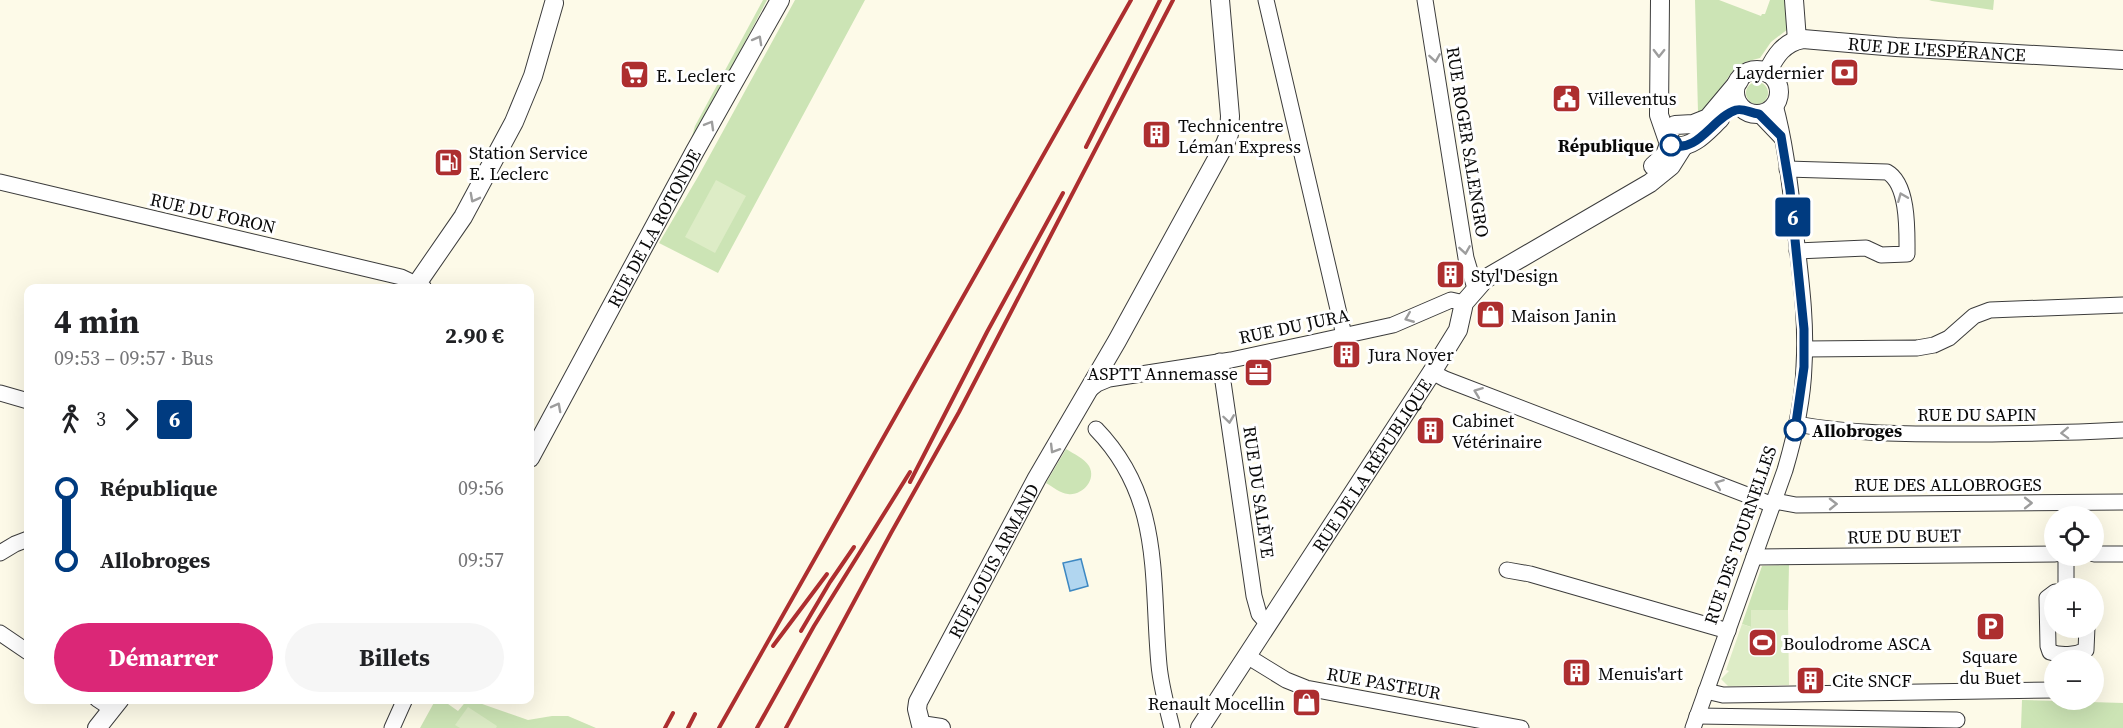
<!DOCTYPE html>
<html lang="fr">
<meta charset="utf-8">
<style>
:root{--surface:#fff;--page:#f6f6f6;--text:#202124;--muted:#757577;--accent:#db2777}
body{margin:0;font-family:"Source Serif 4",serif;background:var(--page);color:var(--text);height:100vh;display:flex;flex-direction:column;font-size:22px;white-space:nowrap}
*{box-sizing:border-box;margin:0}
p{font-size:20px;color:var(--muted)}
.icon{flex:none;width:33px;height:33px;fill:none;stroke:currentColor;stroke-width:2;stroke-linecap:round;stroke-linejoin:round}
.map{position:relative;flex:1;overflow:hidden}
.sheet{position:absolute;left:24px;top:284px;width:510px;height:420px;display:flex;flex-direction:column;background:var(--surface);border-radius:12px;box-shadow:0 6px 24px #0002}
.sheet>*{flex:none}
.badge{padding:0 12px;border-radius:4px;font-size:21px;line-height:39px}
.fabs{position:absolute;left:2044px;top:506px;display:grid;gap:12px}
.fabs a{display:grid;place-items:center;width:60px;height:60px;border-radius:50%;background:var(--surface);box-shadow:0 6px 24px #0002;font-size:30px}
.map>.badge{position:absolute;translate:-50% -50%;box-shadow:0 0 0 3px #fff}
.legs{display:flex;align-items:center;gap:9px;height:66px;padding:0 30px;font-size:20px}
.legs p{margin-inline-start:auto}
.head{display:flex;align-items:center;justify-content:space-between;height:102px;padding:0 30px}
h1{font-size:33px;font-weight:700;line-height:45px}
.action{display:flex;gap:12px;margin-top:auto;padding:12px 30px}
.action a{flex:1;height:69px;border-radius:36px;background:var(--accent);color:#fff;font-size:24px;font-weight:700;line-height:69px;text-align:center}
.action a+a{background:var(--page);color:var(--text)}
ul{padding:0 30px;list-style:none}
li{display:flex;align-items:center;gap:21px;height:72px;font-size:22px}
li i{display:grid;place-items:center;width:9px;height:100%;margin:0 8px;background:currentColor}
li i::after{content:'';width:15px;height:15px;margin:-8px;border:4px solid;border-radius:50%;background:var(--surface)}
li p{margin-inline-start:auto}
li:first-child i{background:linear-gradient(#0000 50%,currentColor 0)}
li:last-child i{background:linear-gradient(currentColor 50%,#0000 0)}
.map>svg:first-child{display:block}
</style>
<div class="map">
<svg width="2123" height="728" viewBox="0 0 2123 728">
<rect width="100%" height="100%" fill="#fdfae8"/>
<g fill="#cce4b5">
<polygon points="763,0 767,0 693,141 691,140 695,126"/>
<polygon points="795,0 865,0 718,273 659,243 699,175"/>
<polygon points="1695,0 1719,0 1761,16 1762,14 1765,14 1770,0 1789,0 1788,29 1771,42 1760,58 1745,62 1732,72 1705,111 1698,112"/>
<polygon points="1929,0 1994,0 1993,10 1932,1"/>
<circle cx="1757" cy="93" r="11"/>
<path d="M1066,449C1074,454 1084,458 1089,466C1097,480 1082,496 1068,494C1060,493 1053,487 1046,483Z"/>
<polygon points="1789,565 1788,610 1752,610 1751,627 1742,624 1762,566"/>
<polygon points="436,699 441,699 458,711 468,699 528,720 552,716 568,716 596,728 420,728"/>
<polygon points="2022,700 2123,703 2123,728 2021,728"/>
</g>
<g fill="#ddecc6">
<polygon points="716,180 746,196 715,253 685,237"/>
<polygon points="1751,610 1788,610 1789,685 1728,686 1721,679 1729,671 1726,670 1742,624 1751,627"/>
<polygon points="468,707 497,726 496,728 460,728 455,725"/>
</g>
<polygon fill="#b1d6f0" stroke="#3d88c2" stroke-width="1.5" points="1081,559 1088,586 1070,591 1063,563"/>
<g fill="none" stroke-linecap="round" stroke-linejoin="round">
<defs>
<g id="minor">
<polyline points="1266,0 1344,335"/>
<polyline points="1425,0 1466,258 1475,288"/>
<polyline points="1759,114 1781,137"/>
<path d="M1787,169L1887,172C1909,184 1907,233 1907,254L1881,255L1866,248L1797,251"/>
<polyline points="0,182 401,277 424,288"/>
<polyline points="1805,349 1917,348 1934,345 1949,338 1974,316 1990,310 2123,305"/>
<polyline points="1220,361 1254,596 1259,614 1268,624"/>
<polyline points="1432,372 1445,379 1773,505"/>
<polyline points="1088,391 1097,384 1109,379 1231,360 1306,344 1393,325 1451,300 1464,303"/>
<polyline points="0,393 28,401"/>
<path d="M1796,424C1846,433 1897,434 1948,434C2006,434 2065,433 2123,430"/>
<path d="M1096,429C1163,498 1151,578 1159,665C1161,687 1167,707 1172,728"/>
<polyline points="1775,501 1796,505 2123,502"/>
<polyline points="0,553 15,544 28,539"/>
<polyline points="2094,554 2123,554"/>
<polyline points="2066,555 2066,588"/>
<polyline points="1754,557 2055,554"/>
<polyline points="1507,570 1530,574 1728,631"/>
<path d="M2055,592L2047,598L2048,646L2050,652C2061,656 2076,655 2086,650L2087,627"/>
<polyline points="0,633 28,652"/>
<polyline points="1247,656 1286,680 1306,688 1521,728"/>
<polyline points="1706,691 1723,695 2055,690"/>
<polyline points="97,699 112,709"/>
<polyline points="1697,716 1957,720"/>
<polyline points="392,728 405,699"/>
<path d="M1693,728L1785,470C1795,436 1803,401 1804,366C1807,320 1800,273 1795,228C1790,187 1786,145 1775,105"/>
</g>
<g id="tertiary">
<polyline points="1794,0 1797,40"/>
<circle cx="1757" cy="92" r="22"/>
<path id="s1" d="M1767,73C1775,56 1784,42 1803,39L1896,47L2123,60"/>
<polyline points="1667,134 1675,125 1693,124 1708,118 1739,81"/>
<path d="M1673,146C1693,149 1707,131 1720,119"/>
<polyline points="1653,166 1665,155 1669,144 1659,115 1660,0"/>
<polyline points="414,288 463,217 514,122 533,76 554,3"/>
<path id="s2" d="M530,458L695,151L780,0"/>
<polyline points="97,728 120,699"/>
<path id="s3" d="M941,728L921,725L917,709L918,702L1037,478L1117,341L1225,144L1229,134L1230,116L1220,0"/>
<path id="s4" d="M1200,728L1432,372L1458,330L1464,303L1485,279L1650,183L1671,166L1683,147"/>
</g>
</defs>
<use href="#minor" stroke="#3c3c3c" stroke-width="17"/>
<use href="#tertiary" stroke="#3c3c3c" stroke-width="20"/>
<use href="#minor" stroke="#fff" stroke-width="15"/>
<use href="#tertiary" stroke="#fff" stroke-width="18"/>
<g stroke="#ad2e2f" stroke-width="4">
<polyline points="1086,147 1160,0"/>
<polyline points="910,482 987,332 1063,193"/>
<polyline points="801,631 830,582 854,547"/>
<polyline points="773,646 827,574"/>
<polyline points="665,728 673,713"/>
<polyline points="688,728 695,714"/>
<polyline points="719,728 1131,0"/>
<polyline points="757,728 814,626 910,472"/>
<polyline points="786,728 891,533 959,412 1173,0"/>
</g>
</g>
<defs><path id="oneway-chevron" d="M-2-3.5L2.5 0L-2 3.5" fill="none" stroke-width="1.6" stroke-linecap="round" stroke-linejoin="round" transform="scale(1.5)"/></defs>
<g stroke="#9d9d9d">
<use href="#oneway-chevron" transform="translate(758 40) rotate(-61)"/>
<use href="#oneway-chevron" transform="translate(1659 53) rotate(91)"/>
<use href="#oneway-chevron" transform="translate(1435 58) rotate(81)"/>
<use href="#oneway-chevron" transform="translate(710 125) rotate(-60)"/>
<use href="#oneway-chevron" transform="translate(1902 197) rotate(-112)"/>
<use href="#oneway-chevron" transform="translate(474 198) rotate(118)"/>
<use href="#oneway-chevron" transform="translate(1465 250) rotate(81)"/>
<use href="#oneway-chevron" transform="translate(1409 318) rotate(158)"/>
<use href="#oneway-chevron" transform="translate(1478 392) rotate(-159)"/>
<use href="#oneway-chevron" transform="translate(557 407) rotate(-62)"/>
<use href="#oneway-chevron" transform="translate(1229 419) rotate(82)"/>
<use href="#oneway-chevron" transform="translate(2065 433) rotate(178)"/>
<use href="#oneway-chevron" transform="translate(1054 449) rotate(121)"/>
<use href="#oneway-chevron" transform="translate(1719 484) rotate(-159)"/>
<use href="#oneway-chevron" transform="translate(2028 503)"/>
<use href="#oneway-chevron" transform="translate(1833 504) rotate(-1)"/>
</g>
<g fill="none" stroke-linecap="round" stroke-linejoin="round">
<defs>
<path id="line-1" d="M1671,145C1698,154 1713,117 1736,110C1744,108 1750,113 1759,114L1781,136L1790,190L1804,329V367L1795,430"/>
</defs>
<use href="#line-1" stroke="#fff" stroke-width="14"/>
<use href="#line-1" stroke="#003b80" stroke-width="9"/>
</g>
<defs>
<symbol id="bank-square" viewBox="-11 -11 22 22"><rect x="-9" y="-9" width="18" height="18" rx="4" fill="#ad2e2f" stroke="#fff"/><path d="M-6-4H6V4H-6ZM0-2.3a2.3 2.3 0 1 0 0 4.6a2.3 2.3 0 1 0 0-4.6Z" fill="#fff"/></symbol>
<symbol id="supermarket-square" viewBox="-11 -11 22 22"><rect x="-9" y="-9" width="18" height="18" rx="4" fill="#ad2e2f" stroke="#fff"/><path d="M-6-5.5h2.5l.6 2H6L4.5 2H-2.5L-4.4-4H-6ZM-1.5 3.2a1.3 1.3 0 1 0 .1 0ZM3 3.2a1.3 1.3 0 1 0 .1 0Z" fill="#fff"/></symbol>
<symbol id="civic-square" viewBox="-11 -11 22 22"><rect x="-9" y="-9" width="18" height="18" rx="4" fill="#ad2e2f" stroke="#fff"/><path d="M-.6-6.5H3V-4.5H.6V-3L4-1V1h2V6H-6V1h2V-1L-.6-3ZM-1.2 2.5V6h2.4V2.5Z" fill="#fff"/></symbol>
<symbol id="building-square" viewBox="-11 -11 22 22"><rect x="-9" y="-9" width="18" height="18" rx="4" fill="#ad2e2f" stroke="#fff"/><path d="M-4-6H4V6H1V3H-1V6H-4ZM-2.5-4.3h1.7v1.8h-1.7ZM.8-4.3h1.7v1.8H.8ZM-2.5-1h1.7V.8h-1.7ZM.8-1h1.7V.8H.8Z" fill="#fff"/></symbol>
<symbol id="fuel-square" viewBox="-11 -11 22 22"><rect x="-9" y="-9" width="18" height="18" rx="4" fill="#ad2e2f" stroke="#fff"/><path d="M-5.5-6h7V0h2V4h1.3V-2.5L3-4.5l.8-.8L6-3V5H2.5V1h-1V6h-7ZM-4.2-4.7v3.2H.2V-4.7Z" fill="#fff"/></symbol>
<symbol id="shop-square" viewBox="-11 -11 22 22"><rect x="-9" y="-9" width="18" height="18" rx="4" fill="#ad2e2f" stroke="#fff"/><path d="M-5-2.5h2.3a2.7 3.5 0 0 1 5.4 0H5L5.5 6h-11ZM-1.5-2.5h3a1.5 2.3 0 0 0-3 0Z" fill="#fff"/></symbol>
<symbol id="office-square" viewBox="-11 -11 22 22"><rect x="-9" y="-9" width="18" height="18" rx="4" fill="#ad2e2f" stroke="#fff"/><path d="M-6-3h4V-5.5h4V-3h4V5H-6ZM-1-4.5V-3h2v-1.5ZM-6 0V1H6V0Z" fill="#fff"/></symbol>
<symbol id="parking-square" viewBox="-11 -11 22 22"><rect x="-9" y="-9" width="18" height="18" rx="4" fill="#ad2e2f" stroke="#fff"/><path d="M-3.5-5.5H1a3.5 3.5 0 0 1 0 7H-1V5.5H-3.5ZM-1-3.4V-.6H.8a1.4 1.4 0 0 0 0-2.8Z" fill="#fff"/></symbol>
<symbol id="stadium-square" viewBox="-11 -11 22 22"><rect x="-9" y="-9" width="18" height="18" rx="4" fill="#ad2e2f" stroke="#fff"/><path d="M0-5a6.5 5 0 1 0 0 10a6.5 5 0 1 0 0-10ZM-3.5-1.8h7v3.6h-7Z" fill="#fff"/></symbol>
</defs>
<g fill-rule="evenodd">
<use href="#bank-square" x="1828" y="56" width="33" height="33"/>
<use href="#supermarket-square" x="618" y="58" width="33" height="33"/>
<use href="#civic-square" x="1550" y="82" width="33" height="33"/>
<use href="#building-square" x="1140" y="118" width="33" height="33"/>
<use href="#fuel-square" x="432" y="146" width="33" height="33"/>
<use href="#building-square" x="1434" y="258" width="33" height="33"/>
<use href="#shop-square" x="1474" y="298" width="33" height="33"/>
<use href="#building-square" x="1330" y="338" width="33" height="33"/>
<use href="#office-square" x="1242" y="356" width="33" height="33"/>
<use href="#building-square" x="1414" y="414" width="33" height="33"/>
<use href="#parking-square" x="1974" y="610" width="33" height="33"/>
<use href="#stadium-square" x="1746" y="626" width="33" height="33"/>
<use href="#building-square" x="1560" y="656" width="33" height="33"/>
<use href="#building-square" x="1794" y="664" width="33" height="33"/>
<use href="#shop-square" x="1290" y="686" width="33" height="33"/>
</g>
<g fill="#fff" stroke="#003b80" stroke-width="3">
<circle cx="1671" cy="145" r="10"/>
<circle cx="1795" cy="430" r="10"/>
</g>
<g text-anchor="middle" dominant-baseline="central" stroke-width="6" stroke-linejoin="round" paint-order="stroke">
<g font-size="18" fill="#090909" stroke="#fff">
<text stroke="none"><textPath href="#s1" startOffset="186">RUE DE L'ESPÉRANCE</textPath></text>
<text transform="translate(1468 142) rotate(81)">RUE ROGER SALENGRO</text>
<text transform="translate(213 213) rotate(13)">RUE DU FORON</text>
<text stroke="none"><textPath href="#s2" startOffset="261">RUE DE LA ROTONDE</textPath></text>
<text transform="translate(1294 326) rotate(-12)">RUE DU JURA</text>
<text x="1977" y="414">RUE DU SAPIN</text>
<text stroke="none"><textPath href="#s4" startOffset="314">RUE DE LA RÉPUBLIQUE</textPath></text>
<text x="1948" y="484">RUE DES ALLOBROGES</text>
<text transform="translate(1259 492) rotate(82)">RUE DU SALÈVE</text>
<text transform="translate(1740 535) rotate(-71)">RUE DES TOURNELLES</text>
<text transform="translate(1904 536) rotate(-1)">RUE DU BUET</text>
<text stroke="none"><textPath href="#s3" startOffset="204">RUE LOUIS ARMAND</textPath></text>
<text transform="translate(1384 683) rotate(10)">RUE PASTEUR</text>
</g>
<g font-size="18" fill="#090909" stroke="#fff" text-anchor="start">
<text x="1824" y="72" text-anchor="end">Laydernier</text>
<text x="656" y="75">E. Leclerc</text>
<text x="1587" y="98">Villeventus</text>
<text x="1178" y="125">Technicentre<tspan x="1178" dy="21">Léman Express</tspan></text>
<text x="469" y="152">Station Service<tspan x="469" dy="21">E. Leclerc</tspan></text>
<text x="1471" y="275">Styl'Design</text>
<text x="1511" y="315">Maison Janin</text>
<text x="1368" y="354">Jura Noyer</text>
<text x="1238" y="373" text-anchor="end">ASPTT Annemasse</text>
<text x="1452" y="420">Cabinet<tspan x="1452" dy="21">Vétérinaire</tspan></text>
<text x="1783" y="643">Boulodrome ASCA</text>
<text x="1990" y="656" text-anchor="middle">Square<tspan x="1990" dy="21">du Buet</tspan></text>
<text x="1598" y="673">Menuis'art</text>
<text x="1832" y="680">Cite SNCF</text>
<text x="1285" y="703" text-anchor="end">Renault Mocellin</text>
</g>
<g font-size="18" font-weight="bold" fill="#090909" stroke="#fff" text-anchor="end">
<text x="1654" y="145">République</text>
<text x="1812" y="430" text-anchor="start">Allobroges</text>
</g>
</g>
</svg>
<div class="fabs">
<a><svg class="icon" aria-label="locate" viewBox="0 0 24 24"><circle cx="12" cy="12" r="6"/><path d="M12 2v4M12 18v4M2 12h4M18 12h4"/></svg></a>
<a>+</a>
<a>−</a>
</div>
<b class="badge" style="left:1793px;top:217px;background:#003b80;color:#fff">6</b>
<section class="sheet">
<div class="head"><div><h1>4 min</h1><p>09:53 – 09:57 · Bus</p></div><b>2.90 €</b></div>
<div class="legs"><svg class="icon" aria-label="walk" viewBox="0 0 24 24"><circle cx="13" cy="4" r="2"/><path d="M13 8l-2 6 4 7M11 14l-3 7M7 12l3-4h3l4 4"/></svg>3<svg class="icon" aria-label="forward" viewBox="0 0 24 24"><path d="M9 5l7 7-7 7"/></svg><b class="badge" style="background:#003b80;color:#fff">6</b></div>
<ul>
<li><i style="color:#003b80"></i><b>République</b><p>09:56</p></li>
<li><i style="color:#003b80"></i><b>Allobroges</b><p>09:57</p></li>
</ul>
<div class="action"><a>Démarrer</a><a>Billets</a></div>
</section>
</div>
